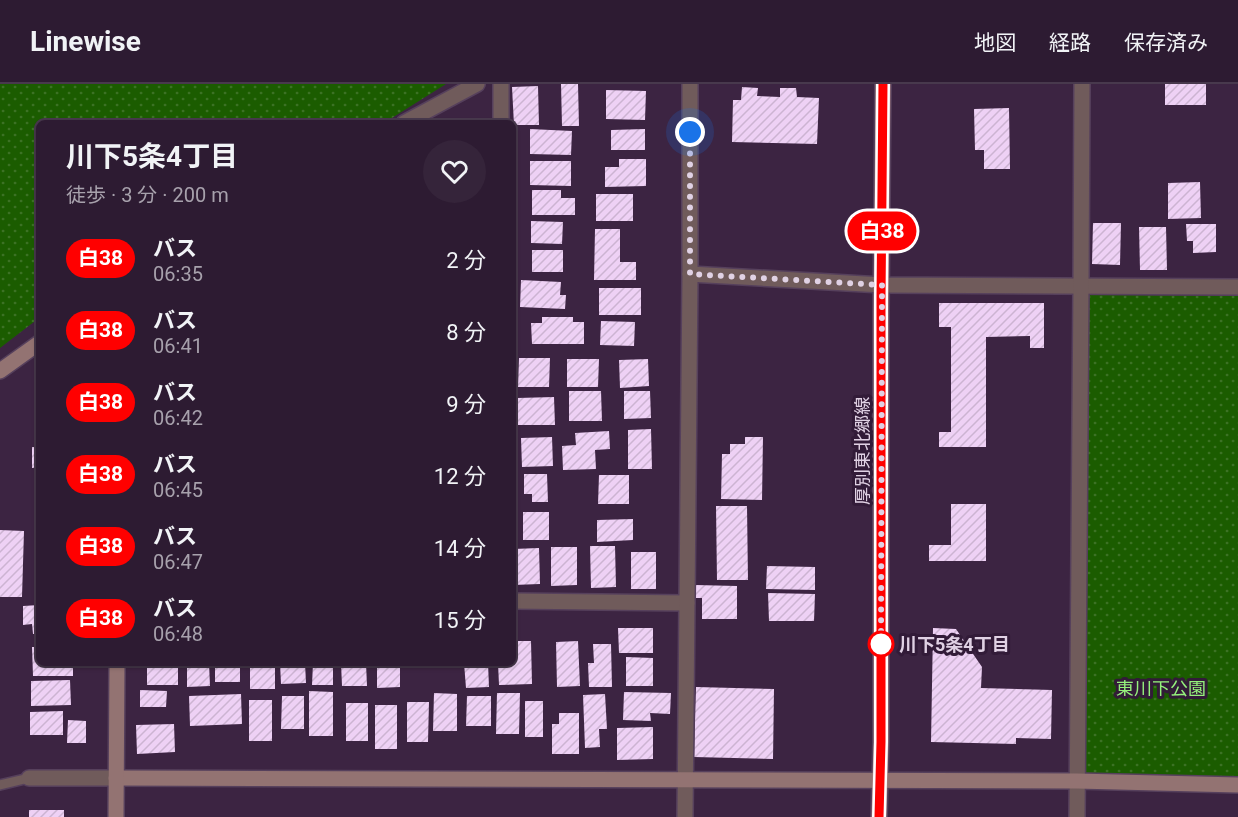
<!DOCTYPE html>
<html lang="ja">
<meta charset="utf-8">
<style>
:root{--surface:#2d1b32;--page:#35243a;--text:#f1f3f6;--muted:#a7a1ac;--line:#48394d}
body{margin:0;font-family:Roboto,"Noto Sans JP",sans-serif;background:var(--page);color:var(--text);height:100vh;display:flex;flex-direction:column;font-size:22px;white-space:nowrap}
*{box-sizing:border-box;margin:0}
p{font-size:20px;color:var(--muted)}
.icon{flex:none;width:33px;height:33px;fill:none;stroke:currentColor;stroke-width:2;stroke-linecap:round;stroke-linejoin:round}
.map{position:relative;flex:1;overflow:hidden}
.side{position:absolute;left:36px;top:36px;width:480px;height:546px;display:flex;flex-direction:column;background:var(--surface);border-radius:9px;box-shadow:0 2px 4px #0004,0 0 0 2px var(--line)}
.side>*{flex:none}
.badge{padding:0 12px;border-radius:20px;font-size:21px;line-height:39px}
.you{position:absolute;width:30px;height:30px;margin:-15px;border:4px solid #fff;border-radius:50%;background:#1a73e8;box-shadow:0 0 0 9px #1a73e833}
.map>.badge{position:absolute;translate:-50% -50%;box-shadow:0 0 0 3px #fff}
.round{display:grid;place-items:center;flex:none;width:63px;height:63px;border-radius:32px;background:var(--page)}
.overview{display:flex;align-items:center;justify-content:space-between;height:102px;padding:0 30px}
h1{font-size:28px;font-weight:700;line-height:45px}
ul{padding:0;list-style:none}
li{display:flex;align-items:center;gap:18px;height:72px;padding:0 30px}
li div{flex:1}
li b{display:block;font-size:22px}
li em{font-style:normal}
li .badge{min-width:66px;font-weight:700;text-align:center}
header{display:flex;align-items:center;gap:36px;box-sizing:border-box;height:84px;padding:0 30px;background:var(--surface);border-bottom:2px solid var(--line)}
header strong{font-size:28px}
nav{display:flex;gap:33px;margin-inline-start:auto;font-size:21px}
.map>svg:first-child{display:block}
</style>
<header>
<strong>Linewise</strong>
<nav><a>地図</a><a>経路</a><a>保存済み</a></nav>
</header>
<div class="map">
<svg width="1238" height="733" viewBox="0 0 1238 733">
<defs>
<pattern id="park-dots" width="8" height="8" patternUnits="userSpaceOnUse" patternTransform="scale(1.5)"><rect width="8" height="8" fill="#1b5c00"/><path d="M2 2h.1M6 6h.1" fill="none" stroke="#3c7225" stroke-width="1.8" stroke-linecap="round"/></pattern>
<pattern id="building-hatch" width="6" height="6" patternUnits="userSpaceOnUse" patternTransform="scale(1.5)"><rect width="6" height="6" fill="#eed1f5"/><path d="M-1 1l2-2M0 6l6-6M5 7l2-2" fill="none" stroke="#ccb4d2"/></pattern>
</defs>
<rect width="100%" height="100%" fill="#3c2442"/>
<g fill="url(#park-dots)">
<polygon points="0,0 446,0 384,39 39,39 39,234 0,264"/>
<polygon points="1088,211 1238,212 1238,701 1082,699"/>
</g>
<g fill="url(#building-hatch)">
<polygon points="561,0 578,0 579,42 562,42"/>
<rect x="1165" y="0" width="41" height="21"/>
<polygon points="538,2 539,41 514,41 512,3"/>
<polygon points="742,3 758,4 757,12 780,13 780,4 796,4 797,13 819,14 817,60 732,58 733,16 741,16"/>
<polygon points="606,6 646,7 645,36 606,35"/>
<polygon points="1009,24 1010,85 984,85 984,66 975,66 974,25"/>
<polygon points="530,45 572,47 571,71 530,70"/>
<polygon points="645,45 645,66 611,66 611,46"/>
<polygon points="619,75 646,75 646,102 605,103 605,83 619,83"/>
<polygon points="530,77 571,77 571,102 530,101"/>
<polygon points="1200,98 1201,134 1168,135 1168,99"/>
<polygon points="532,106 561,106 561,114 575,114 575,131 532,131"/>
<rect x="596" y="110" width="37" height="27"/>
<polygon points="531,137 563,138 562,160 531,159"/>
<polygon points="1093,139 1121,139 1120,181 1092,180"/>
<polygon points="1186,140 1216,140 1216,168 1193,169 1193,157 1187,157"/>
<polygon points="1139,143 1166,143 1167,186 1140,186"/>
<polygon points="595,145 620,145 620,178 636,178 636,196 594,196"/>
<rect x="532" y="166" width="31" height="22"/>
<polygon points="521,196 561,198 560,211 566,211 565,225 520,223"/>
<rect x="599" y="204" width="42" height="27"/>
<polygon points="939,219 1044,219 1044,264 1030,264 1030,252 986,253 986,363 939,363 939,348 951,348 951,243 939,243"/>
<polygon points="542,233 573,233 573,238 584,238 584,260 532,260 531,239 542,239"/>
<polygon points="601,237 635,238 634,262 600,261"/>
<polygon points="519,274 550,274 549,303 518,303"/>
<polygon points="567,275 599,275 598,303 567,303"/>
<polygon points="648,275 649,302 620,304 619,276"/>
<polygon points="569,307 601,307 602,337 569,337"/>
<polygon points="624,307 650,307 651,334 624,335"/>
<polygon points="554,313 555,341 518,341 517,314"/>
<polygon points="34,334 39,334 39,357 35,357"/>
<polygon points="651,345 652,385 628,385 628,346"/>
<polygon points="609,347 610,365 595,366 596,385 563,386 562,362 576,361 575,349"/>
<polygon points="552,353 553,382 522,383 521,354"/>
<polygon points="745,353 763,353 762,416 721,415 722,370 730,370 730,360 745,360"/>
<polygon points="32,363 39,363 39,383 32,384"/>
<polygon points="524,390 547,390 548,418 532,418 532,410 524,410"/>
<polygon points="599,391 629,391 629,420 598,420"/>
<polygon points="951,420 986,420 986,477 929,477 929,461 951,461"/>
<polygon points="716,422 747,422 748,496 717,496"/>
<rect x="523" y="428" width="26" height="28"/>
<polygon points="633,435 633,456 597,458 597,436"/>
<polygon points="0,446 24,447 22,513 0,513"/>
<polygon points="590,462 615,462 616,503 591,504"/>
<polygon points="551,463 577,463 577,501 551,502"/>
<polygon points="539,464 540,500 513,501 513,465"/>
<rect x="631" y="468" width="25" height="37"/>
<polygon points="767,482 815,483 815,506 766,505"/>
<polygon points="696,501 737,502 737,535 702,535 702,514 696,514"/>
<polygon points="768,509 815,510 814,537 769,537"/>
<polygon points="39,521 39,550 33,550 32,540 23,541 23,522"/>
<polygon points="618,544 653,544 653,569 619,569"/>
<polygon points="933,544 956,545 982,583 981,604 1052,606 1051,655 1016,654 1016,660 931,658"/>
<polygon points="513,557 531,557 532,600 499,601 498,579 513,579"/>
<polygon points="578,557 580,602 557,603 556,558"/>
<polygon points="593,560 611,560 612,603 589,603 588,579 594,579"/>
<polygon points="32,563 39,563 39,579 73,579 73,592 33,592"/>
<polygon points="626,573 653,574 653,602 626,602"/>
<rect x="147" y="579" width="31" height="22"/>
<polygon points="187,579 209,579 210,602 187,603"/>
<rect x="215" y="579" width="25" height="19"/>
<rect x="250" y="579" width="25" height="26"/>
<polygon points="280,579 305,579 306,599 281,600"/>
<polygon points="313,579 333,579 333,601 312,601"/>
<polygon points="341,579 366,579 367,602 342,602"/>
<polygon points="377,579 400,579 400,603 377,604"/>
<polygon points="464,579 488,579 489,603 466,604"/>
<polygon points="70,596 71,621 31,622 31,597"/>
<polygon points="696,603 774,605 773,675 694,673"/>
<polygon points="140,606 167,607 166,623 140,623"/>
<polygon points="309,607 333,608 333,652 309,652"/>
<polygon points="624,608 671,609 670,630 650,629 651,637 623,636"/>
<polygon points="434,609 457,610 457,647 433,647"/>
<polygon points="497,609 520,609 519,650 496,650"/>
<polygon points="241,610 242,640 190,642 189,612"/>
<polygon points="605,610 607,645 599,645 600,663 585,664 583,611"/>
<polygon points="282,612 304,612 304,645 281,645"/>
<polygon points="467,612 491,612 491,642 466,642"/>
<rect x="249" y="616" width="23" height="41"/>
<rect x="525" y="617" width="18" height="36"/>
<polygon points="407,618 429,618 428,658 407,658"/>
<rect x="346" y="619" width="22" height="38"/>
<rect x="375" y="621" width="22" height="44"/>
<polygon points="63,627 63,651 30,651 30,628"/>
<polygon points="559,629 579,629 579,670 552,670 552,640 559,640"/>
<polygon points="68,636 86,637 86,659 67,659"/>
<polygon points="174,640 175,668 137,670 136,641"/>
<polygon points="653,643 653,675 617,676 617,644"/>
<rect x="29" y="726" width="35" height="7"/>
</g>
<g fill="none" stroke-linecap="round" stroke-linejoin="round">
<defs>
<polyline id="lane" points="0,701 29,694"/>
<g id="street">
<polyline points="404,39 477,0"/>
<polyline points="501,39 501,0"/>
<polyline points="690,190 882,201 1238,203"/>
<polyline points="513,517 687,519"/>
<polyline points="29,694 116,694"/>
<polyline points="685,733 690,190 690,0"/>
<polyline points="1077,733 1081,202 1082,0"/>
</g>
<g id="secondary">
<polyline points="0,287 39,259"/>
<polyline points="116,694 1077,697 1238,701"/>
<polyline points="116,733 117,579"/>
</g>
<polyline id="primary" points="879,733 881,658 881,228 883,0"/>
</defs>
<use href="#lane" stroke="#56405c" stroke-width="12"/>
<use href="#street" stroke="#56405c" stroke-width="18"/>
<use href="#secondary" stroke="#56405c" stroke-width="18"/>
<use href="#primary" stroke="#56405c" stroke-width="18"/>
<use href="#lane" stroke="#705b5b" stroke-width="9"/>
<use href="#street" stroke="#705b5b" stroke-width="15"/>
<use href="#secondary" stroke="#937372" stroke-width="15"/>
<use href="#primary" stroke="#af8585" stroke-width="15"/>
</g>
<g fill="none" stroke-linecap="round" stroke-linejoin="round">
<defs>
<polyline id="line" points="879,733 881,658 881,214 883,0"/>
</defs>
<use href="#line" stroke="#fff" stroke-width="14"/>
<use href="#line" stroke="#f00" stroke-width="9"/>
<polyline stroke="#e0d1e4" stroke-width="6" stroke-dasharray="0 10.8" points="690,48 690,190 882,201 881,562 881,560"/>
</g>
<circle fill="#fff" stroke="#f00" stroke-width="3" cx="881" cy="560" r="12"/>
<g text-anchor="middle" dominant-baseline="central" stroke-width="6" stroke-linejoin="round" paint-order="stroke">
<g font-size="18" fill="#e0d1e4" stroke="#321b38">
<text transform="translate(862 367) rotate(-90)">厚別東北郷線</text>
</g>
<g font-size="18" font-weight="bold" fill="#e0d1e4" stroke="#321b38" text-anchor="start">
<text x="899" y="560">川下5条4丁目</text>
</g>
<g font-size="18" fill="#95f17c" stroke="#321b38">
<text x="1161" y="604">東川下公園</text>
</g>
</g>
</svg>
<div class="you" style="left:690px;top:48px"></div>
<b class="badge" style="left:882px;top:147px;background:#f00;color:#fff">白38</b>
<section class="side">
<div class="overview"><div><h1>川下5条4丁目</h1><p>徒歩 · 3 分 · 200 m</p></div><a class="round"><svg class="icon" aria-label="heart" viewBox="0 0 24 24"><path d="M12 20l-8-8c-3-5 5-10 8-4 3-6 11-1 8 4z"/></svg></a></div>
<ul>
<li><span class="badge" style="background:#f00;color:#fff">白38</span><div><b>バス</b><p>06:35</p></div><em>2 分</em></li>
<li><span class="badge" style="background:#f00;color:#fff">白38</span><div><b>バス</b><p>06:41</p></div><em>8 分</em></li>
<li><span class="badge" style="background:#f00;color:#fff">白38</span><div><b>バス</b><p>06:42</p></div><em>9 分</em></li>
<li><span class="badge" style="background:#f00;color:#fff">白38</span><div><b>バス</b><p>06:45</p></div><em>12 分</em></li>
<li><span class="badge" style="background:#f00;color:#fff">白38</span><div><b>バス</b><p>06:47</p></div><em>14 分</em></li>
<li><span class="badge" style="background:#f00;color:#fff">白38</span><div><b>バス</b><p>06:48</p></div><em>15 分</em></li>
</ul>
</section>
</div>
